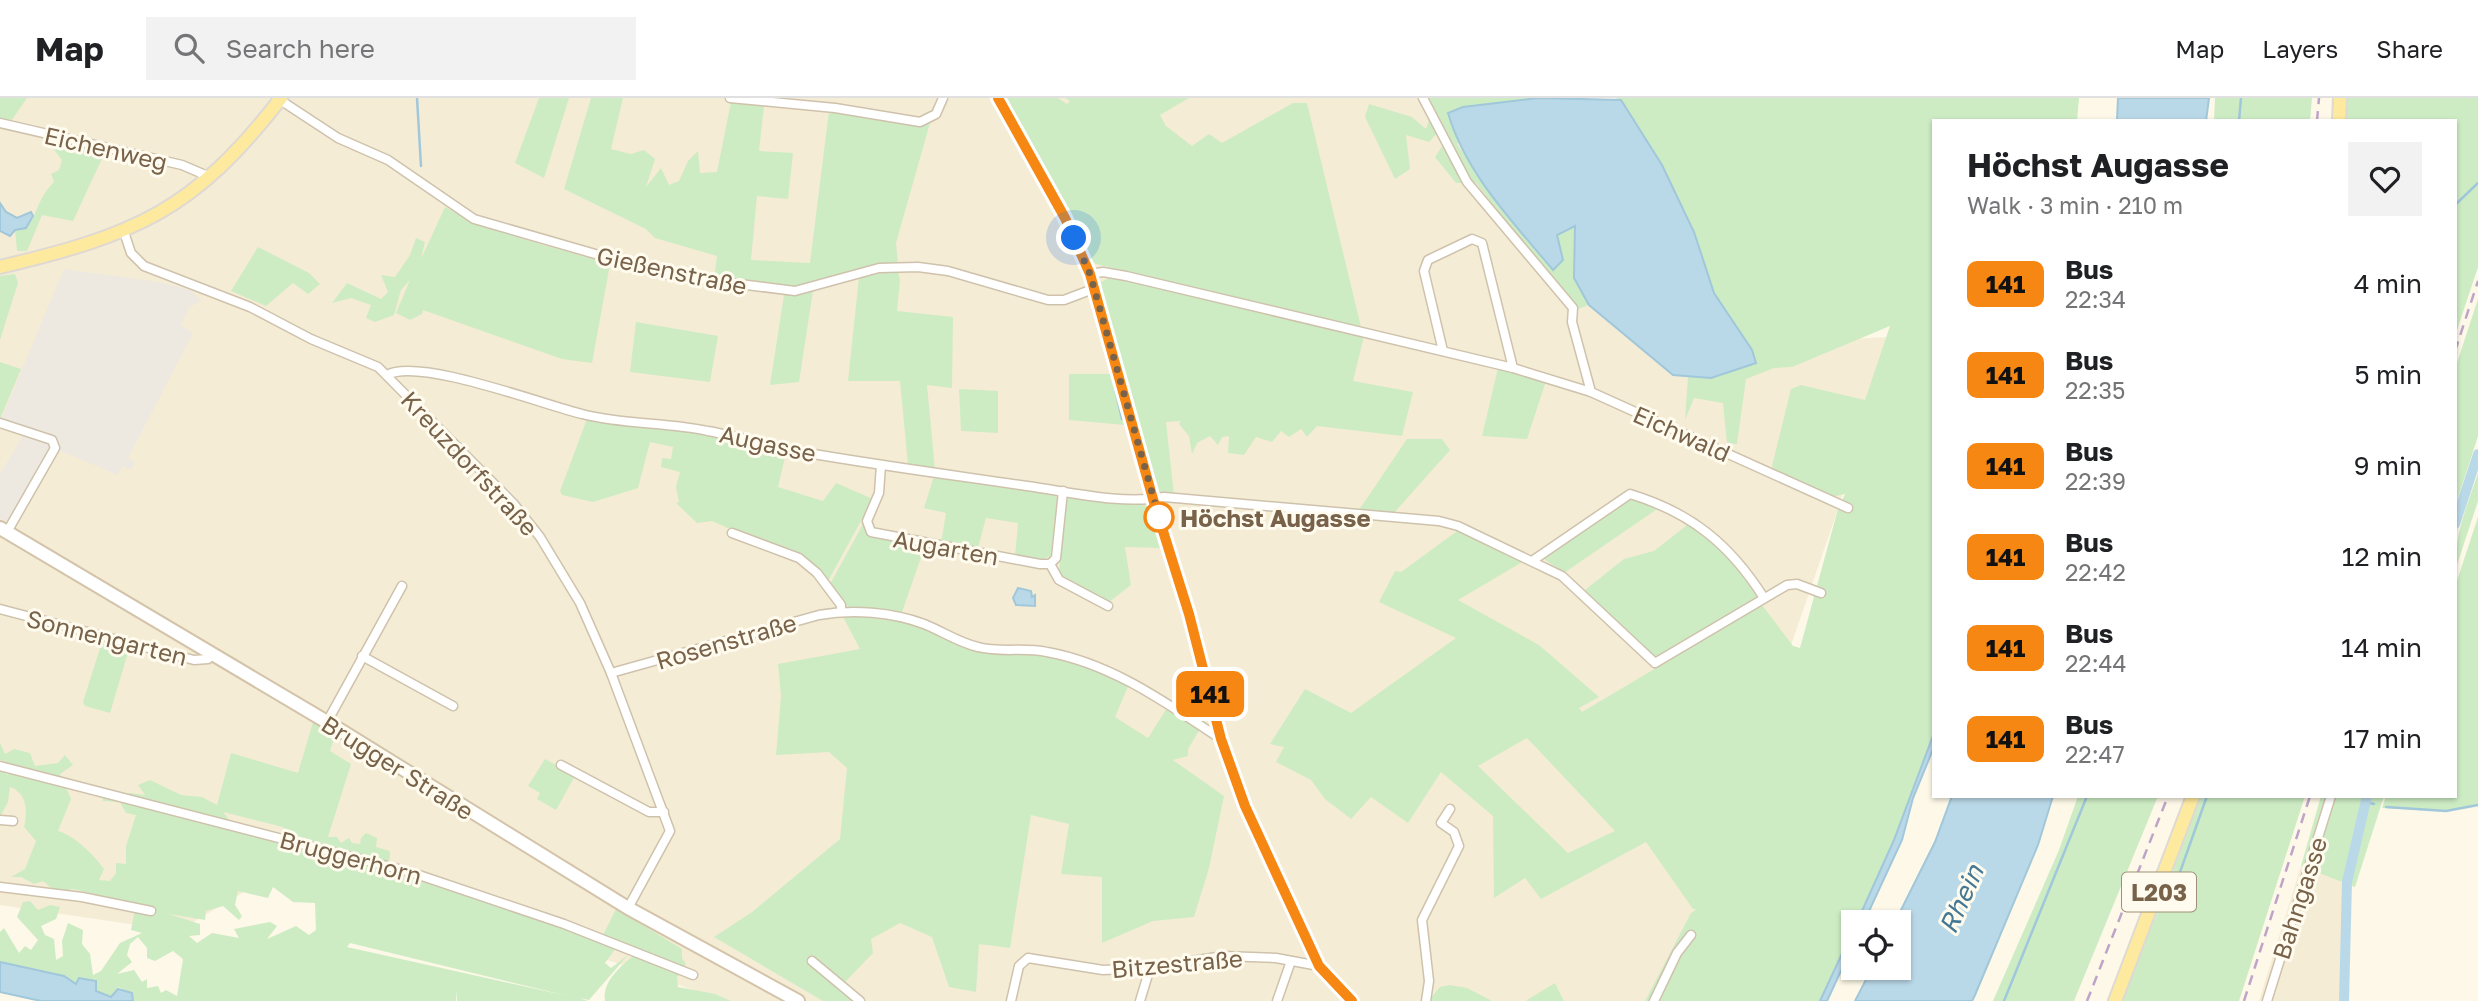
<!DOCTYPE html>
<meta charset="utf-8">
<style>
:root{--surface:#fff;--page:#f2f2f2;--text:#202124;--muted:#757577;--line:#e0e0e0}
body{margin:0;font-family:"Golos Text",sans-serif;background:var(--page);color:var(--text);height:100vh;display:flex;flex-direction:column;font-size:26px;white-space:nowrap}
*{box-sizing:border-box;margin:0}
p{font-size:23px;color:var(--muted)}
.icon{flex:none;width:38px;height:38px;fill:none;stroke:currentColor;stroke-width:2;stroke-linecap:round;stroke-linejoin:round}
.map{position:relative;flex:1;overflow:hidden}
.sheet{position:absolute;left:1932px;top:21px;width:525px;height:679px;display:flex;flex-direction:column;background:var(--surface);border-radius:0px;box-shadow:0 2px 5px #0004}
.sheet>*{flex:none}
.badge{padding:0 14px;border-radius:10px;font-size:24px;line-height:46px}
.fabs{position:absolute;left:1841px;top:812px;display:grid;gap:14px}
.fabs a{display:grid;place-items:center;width:70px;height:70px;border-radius:0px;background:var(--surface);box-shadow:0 2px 5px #0004;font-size:35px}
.you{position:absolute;width:35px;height:35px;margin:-18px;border:5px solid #fff;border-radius:50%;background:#1a73e8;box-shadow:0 0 0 10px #1a73e833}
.map>.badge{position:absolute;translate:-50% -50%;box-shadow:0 0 0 4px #fff}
.round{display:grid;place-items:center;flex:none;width:74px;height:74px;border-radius:0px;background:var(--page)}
.head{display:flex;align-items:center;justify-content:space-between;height:119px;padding:0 35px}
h1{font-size:33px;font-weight:700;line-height:52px}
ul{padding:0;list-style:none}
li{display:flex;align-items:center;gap:21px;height:91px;padding:0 35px}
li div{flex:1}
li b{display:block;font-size:26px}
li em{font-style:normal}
li .badge{min-width:77px;font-weight:700;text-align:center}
header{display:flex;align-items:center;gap:42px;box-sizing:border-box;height:98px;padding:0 35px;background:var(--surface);border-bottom:2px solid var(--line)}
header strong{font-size:33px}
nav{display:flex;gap:38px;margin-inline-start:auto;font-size:24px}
.search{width:490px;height:63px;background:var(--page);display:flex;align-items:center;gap:18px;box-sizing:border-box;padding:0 24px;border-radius:0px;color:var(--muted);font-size:26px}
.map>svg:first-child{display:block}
</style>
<header>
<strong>Map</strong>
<div class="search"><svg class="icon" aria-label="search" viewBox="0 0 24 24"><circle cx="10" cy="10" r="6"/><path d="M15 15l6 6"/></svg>Search here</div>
<nav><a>Map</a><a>Layers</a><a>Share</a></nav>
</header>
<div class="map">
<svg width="2478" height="903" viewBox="0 0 2478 903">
<rect width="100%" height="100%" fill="#fdf8e7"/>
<g fill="#f5ecd5">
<polygon points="0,0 1468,0 1655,251 1889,239 1838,411 1691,837 1656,903 724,903 308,756 178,833 0,807"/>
<polygon points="2301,768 2347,784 2344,903 2259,903"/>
</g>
<g fill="#ede9e1">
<polygon points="64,171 159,184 190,192 201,202 189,210 181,228 193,235 128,360 135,364 131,372 123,368 118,377 58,352 59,345 51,336 0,324"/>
<polygon points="24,336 48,344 52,355 10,422 3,423 0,421 0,376"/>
</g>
<g fill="#cdecc4" fill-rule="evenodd">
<polygon points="0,0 27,0 11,23 0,20"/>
<polygon points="539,0 569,0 544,80 515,65"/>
<polygon points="591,0 623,0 611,51 631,56 644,52 655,61 646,89 661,70 669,87 679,83 688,63 698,53 700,75 717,74 731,4 764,8 759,53 793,55 788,101 757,98 751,162 810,165 829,13 909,27 930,25 896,145 898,166 798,189 718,180 715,174 717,158 655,140 646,131 564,91"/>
<polygon points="1005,0 1058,0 1067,6 1070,3 1065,0 1189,0 1160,17 1166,28 1192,48 1209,36 1222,45 1293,5 1307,5 1361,229 1096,166 1090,161 1054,84"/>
<polygon points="1426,0 1538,0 1515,3 1457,46 1501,109 1553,171 1563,162 1557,137 1575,128 1574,180 1589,207 1578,211 1551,181 1526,162 1525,148 1476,85 1456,85 1435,59 1448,39 1440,32 1429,44 1406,37 1410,71 1395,81 1365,19 1369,6 1412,19 1426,31 1430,19"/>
<path d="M1615,0H2079L2077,23H1934V635L1894,742L1857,824H1853V832L1820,903H1645L1691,815L1697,811H1693L1646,744L1541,801L1525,780L1494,800L1493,718L1441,674L1408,725L1371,699L1351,721L1325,701L1311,682L1276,664L1284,649L1270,646L1305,591L1351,615L1456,540L1379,504L1395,473L1401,474L1460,431L1524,463L1458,502L1539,547L1599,599L1579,610L1582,614L1762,507L1793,548L1800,550L1838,411L1845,396L1831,399L1775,373L1772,368L1791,291L1801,287L1865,302L1890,228L1792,269L1774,270L1746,281L1737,346L1727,345L1723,305L1694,300L1685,322L1688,279L1711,280L1756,265L1752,252L1714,195L1694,134L1662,67L1621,2ZM1527,640L1615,733L1568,755L1478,668Z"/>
<polygon points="2215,0 2312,0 2310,23 2214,23"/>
<polygon points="2348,0 2478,0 2478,169 2455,238 2455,23 2346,23"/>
<path d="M60,45L106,52L73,123L42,117L27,153H17L15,132L27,130C40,111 37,101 54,84L51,76L59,72L62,62L52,49Z"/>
<path d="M445,109C496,137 554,149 610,166L592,265L562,261L423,212L422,216L410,222L396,215L410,182L401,192L394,217L375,224L366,220L371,207L351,200L332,205L347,185L381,201L388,194L381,177L395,179L410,157L416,140L425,144L421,161Z"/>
<polygon points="258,149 309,175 320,186 308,196 293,185 266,208 231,193"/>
<polygon points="898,173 900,182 897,213 953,219 952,290 927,287 935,372 908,367 900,283 848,283 859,179"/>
<polygon points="15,176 18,185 0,242 0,178"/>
<polygon points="1113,178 1364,238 1353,283 1413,294 1402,338 1317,328 1307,339 1301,331 1289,339 1281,333 1272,344 1256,339 1244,357 1228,355 1229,338 1222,339 1218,347 1210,338 1197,345 1192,356 1189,338 1179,326 1181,323 1166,324 1174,397 1158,394 1100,193 1101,184"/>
<polygon points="813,193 799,284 770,287 784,197"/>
<polygon points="2478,201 2478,338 2455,409 2455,271"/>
<polygon points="636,224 718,238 710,284 630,274"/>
<polygon points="0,264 21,271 0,321"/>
<polygon points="1498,270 1546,283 1527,341 1482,338"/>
<polygon points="1069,276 1113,276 1127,325 1125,327 1069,322"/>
<polygon points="959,291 998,293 998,335 961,333"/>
<path d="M587,321L625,328L705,335L786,355L778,389L823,403L836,385L873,401L827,485C815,469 796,444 774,450L712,423L697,425L676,405L679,404L676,389L680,374L661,369L662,360L671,361L673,349L650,344L638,390L593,404L562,397L560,393Z"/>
<polygon points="1407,341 1442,341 1450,352 1394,415 1359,412"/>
<path d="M2478,375V403L2455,473C2455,434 2466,411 2478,375Z"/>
<polygon points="934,378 1055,396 1057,401 1051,457 1041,463 1015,458 1018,425 986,420 978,450 941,445 946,415 924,410"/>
<polygon points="1071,397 1148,408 1155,430 1157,430 1163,450 1125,449 1131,487 1109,504 1059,476 1064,406"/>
<polygon points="1637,402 1660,409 1564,475 1544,461 1625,403"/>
<polygon points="2478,419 2478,706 2446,713 2382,710 2386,698 2455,698 2455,489"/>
<polygon points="1691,424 1737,467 1759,498 1661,560 1648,558 1585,492 1624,461 1654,453"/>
<polygon points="863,426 870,438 876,440 925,448 901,517 849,510 829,488"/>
<polygon points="842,517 905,524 970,550 991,555 1041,556 1096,570 1129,586 1115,619 1148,640 1167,610 1200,631 1188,651 1188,658 1173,662 1224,698 1209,770 1194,819 1153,823 1102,845 1102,779 1061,776 1069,726 1031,717 1010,850 979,846 976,894 949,889 932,839 900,825 871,841 873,855 845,884 810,860 807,863 856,903 823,903 714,839 752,814 840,741 847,670 829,654 776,657 781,598 778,566 860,551"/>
<polygon points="102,544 129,551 110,615 85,608 83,604"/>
<path d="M313,624L335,638L330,653L351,666L328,739H337L341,745L349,740L352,745L360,746L361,740L366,735L377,740L376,749L390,753L389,773L563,829L616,850L605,865L611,870L628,857L589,902L579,900L588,903H457V892L456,903H134L132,895L118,889L114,900L97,895L95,883L70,886L65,878L31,870L30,876L9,865L0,867V834L4,830L19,855L25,848L31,852L38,842L17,819L23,804L30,803L38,812L50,807L60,809L56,821L41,828L45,837L54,841L56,862L63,858L62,843L68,825L83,832L82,846L90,856L93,877L101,873L120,845L142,835L131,832L135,812L154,816L155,811L73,791L56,794L43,783L34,786L21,779H11L25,771L36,743L24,729C28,713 27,695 10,689L8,704L0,719V672L8,677L7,664L0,662V645L5,656L14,651L30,655L35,668L58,665L65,657L73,667L60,676L71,701L58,733C75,738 93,756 104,771L99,782L110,783L116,775V765L126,766V748L136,717L126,715L120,704L103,703L102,692L118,699L130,695L145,697L138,687L150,682L181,697L202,699L217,707L231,655L298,675ZM223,714L283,729L282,737L311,753L281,746V742L233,727ZM273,789L293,804L315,805L316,832L309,837L296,828L267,841L277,828L270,824L234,831L239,840L212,835L197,845L189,838L200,837V826L169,816L205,822L206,813L223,808L239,822L242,818L235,807L238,793L268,800ZM138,839L147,850V860L155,863L173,853L183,861L177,898L166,892L161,895L158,888L147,890V881L142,884L134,872L117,876L132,864L127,857L130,846ZM350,845L568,898L347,849Z"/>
<polygon points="545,661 575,678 556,712 537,701 540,695 528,688"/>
<polygon points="2078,698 2158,698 2074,903 1993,903 2059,752"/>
<polygon points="2197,698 2305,698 2239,903 2119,903 2166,795"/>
<polygon points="2321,698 2384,698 2355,789 2301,768"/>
<path d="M616,811L682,851V860L686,866L677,879L678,889L715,896L731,903H605C602,881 624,866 639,853L602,839Z"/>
<polygon points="1555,885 1564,903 1527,903 1527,902"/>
<polygon points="1450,887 1467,890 1492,903 1428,903 1440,889"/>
</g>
<g fill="#bad9e8" stroke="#a0c7da" stroke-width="2">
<path d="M1538,0L1621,2L1662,67L1694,134L1714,195L1752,252L1756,265L1711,280L1673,277L1589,207L1574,180L1575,128L1557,137L1563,162L1553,172C1513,124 1466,76 1448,15L1463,9Z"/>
<polygon points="2118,0 2209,0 2206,23 2117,23"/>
<polygon points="0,105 6,114 17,120 31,114 33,118 26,130 15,132 10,138 0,133"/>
<polygon points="1018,490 1031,493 1032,499 1035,497 1035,508 1016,507 1013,500"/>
<polygon points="1934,635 1934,649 1913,700 1902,742 1864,824 1857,824 1894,742"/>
<polygon points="1952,698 2053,698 2038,747 1975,897 1972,903 1855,903 1872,870 1899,870 1899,824 1895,824 1935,744"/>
<polygon points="1853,832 1853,847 1827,903 1820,903"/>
<polygon points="0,864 64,878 76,886 79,880 96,883 96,893 111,899 118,891 132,895 133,903 41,903 0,894"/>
</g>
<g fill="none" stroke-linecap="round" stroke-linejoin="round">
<g stroke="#a0c7da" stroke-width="2.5">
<polyline points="417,0 421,68"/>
<polyline points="2239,23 2241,0"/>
<polyline points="2455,107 2478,85"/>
<polyline points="1112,277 1122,321"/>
<polyline points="2366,704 2374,706"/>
<polyline points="2386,709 2446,713 2478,707"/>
<polyline points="2179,777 2207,698"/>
<polyline points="2004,903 2087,698"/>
</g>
<g stroke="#bad9e8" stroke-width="10">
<polyline points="2455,426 2478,356"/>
<polyline points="2344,903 2347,784 2367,698"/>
</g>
<defs>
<g id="street">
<polyline points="277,0 338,40 388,62 474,121 668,177 795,193 879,170 918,169 948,173 1048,202 1064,202 1093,191"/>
<polyline points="730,0 835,10 920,24 936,16 943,0"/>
<polyline points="998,0 1065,119 1090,176 1153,401 1189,516 1221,641 1245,708 1319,868 1352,903"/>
<polyline points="1423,0 1467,84 1573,210 1572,224 1591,294"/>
<polyline points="0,25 182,67 210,79"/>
<polyline points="124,134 131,155 144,168 250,209 311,241 378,269 513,405 540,439 580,505 611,575 670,733 628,810"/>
<polyline points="1090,176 1103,174 1126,178 1513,270 1591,294 1848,410"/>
<polyline points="1443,253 1424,173 1428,162 1472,141 1482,145 1513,270"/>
<path d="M387,277C419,259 544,307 582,316C624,327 667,324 708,333C740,339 770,348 802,354C876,367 952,377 1027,388C1071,394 1121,407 1164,399L1439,423L1458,428L1562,478L1655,565L1787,487L1797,486L1821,495"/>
<polyline points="0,325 52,342 55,350 7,434"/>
<polyline points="881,367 879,395 867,423 871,434 1040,466 1050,466 1056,460 1063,393"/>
<polyline points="732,435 799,460 817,475 841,507 841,513"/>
<path d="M1532,463L1630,396C1690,414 1730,446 1764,500"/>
<polyline points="1050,466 1059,482 1108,508"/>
<polyline points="0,511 194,562 208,561 212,557"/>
<polyline points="362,558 453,608"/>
<path d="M611,575L819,517C852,511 892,514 924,526C942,533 959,545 978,549C1000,555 1024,549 1047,554C1113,566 1166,605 1221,641"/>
<polyline points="327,624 402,488"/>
<polyline points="561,667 649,714 664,714"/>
<polyline points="0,668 410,774 564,826 693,877"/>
<polyline points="0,722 13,723"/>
<polyline points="0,789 82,799 151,813"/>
<polyline points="812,863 860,903"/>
<polyline points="1011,903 1019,868 1028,860 1103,872 1150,870 1223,858 1276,860 1319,868"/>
<polyline points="1140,903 1150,870"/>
<polyline points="1277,903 1291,863"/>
<polyline points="1426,903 1429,883 1422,822 1459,748 1454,734 1441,725 1450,711"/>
<polyline points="1654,903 1677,855 1691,837"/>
<polyline points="2267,903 2331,698"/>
</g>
<polyline id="secondary" points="0,430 327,624 628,810 798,903"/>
<g id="primary">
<polyline points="2339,23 2340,0"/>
<path d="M0,169C135,137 194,113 281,0"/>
<polyline points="2115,903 2193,698"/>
</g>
</defs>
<use href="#street" stroke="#cfc2ac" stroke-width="11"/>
<use href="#secondary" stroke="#d3c3a9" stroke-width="16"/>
<use href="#primary" stroke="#dfd9d4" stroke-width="16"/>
<use href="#street" stroke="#fff" stroke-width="8"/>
<use href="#secondary" stroke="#fff" stroke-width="12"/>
<use href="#primary" stroke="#fdea9e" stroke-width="12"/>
<g stroke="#bea4c8" stroke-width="2.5" stroke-dasharray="10 7" stroke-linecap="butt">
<polyline points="2317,23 2319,0"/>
<polyline points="2455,253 2478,183"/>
<polyline points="2087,903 2168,698"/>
<polyline points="2244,903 2310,698"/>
</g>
</g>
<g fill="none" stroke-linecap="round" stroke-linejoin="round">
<defs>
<polyline id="line" points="998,0 1065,120 1090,176 1153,401 1189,516 1221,641 1245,708 1319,868 1352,903"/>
</defs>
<use href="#line" stroke="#fff" stroke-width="16"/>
<use href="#line" stroke="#f68712" stroke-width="10"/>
<polyline stroke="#78624a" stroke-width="7" stroke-dasharray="0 12.6" points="1074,140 1090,176 1159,419"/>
</g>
<circle fill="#fff" stroke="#f68712" stroke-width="3.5" cx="1159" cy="419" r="14"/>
<g text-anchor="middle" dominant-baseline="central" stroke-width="6" stroke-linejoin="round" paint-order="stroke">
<rect fill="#fffbee" stroke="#a0907b" stroke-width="2" x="2122" y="774.5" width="74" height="39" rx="5"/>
<g font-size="23" font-weight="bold" fill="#78624a">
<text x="2159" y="794">L203</text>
</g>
<g font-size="24" fill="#78624a" stroke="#fffbee">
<text transform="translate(106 50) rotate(13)">Eichenweg</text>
<text transform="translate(672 172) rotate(12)">Gießenstraße</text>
<text transform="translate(1682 335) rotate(24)">Eichwald</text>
<text transform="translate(768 345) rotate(12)">Augasse</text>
<text transform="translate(470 365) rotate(47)">Kreuzdorfstraße</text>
<text transform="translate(946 449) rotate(10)">Augarten</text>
<text transform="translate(107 539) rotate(14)">Sonnengarten</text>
<text transform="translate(726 543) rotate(-16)">Rosenstraße</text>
<text transform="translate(398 669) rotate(32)">Brugger Straße</text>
<text transform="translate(351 759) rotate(15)">Bruggerhorn</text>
<text transform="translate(2299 800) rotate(-72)">Bahngasse</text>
<text transform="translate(1177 865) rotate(-5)">Bitzestraße</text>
</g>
<g font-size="24" font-weight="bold" fill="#78624a" stroke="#fffbee" text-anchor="start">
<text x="1180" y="419">Höchst Augasse</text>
</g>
<g font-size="26" font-style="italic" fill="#457894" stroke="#fffbee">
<text transform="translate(1961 801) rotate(-66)">Rhein</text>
</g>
</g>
</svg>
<div class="fabs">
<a><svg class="icon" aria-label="locate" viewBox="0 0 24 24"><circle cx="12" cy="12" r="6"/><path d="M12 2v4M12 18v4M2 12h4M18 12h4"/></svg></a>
</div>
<div class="you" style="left:1074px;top:140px"></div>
<b class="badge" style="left:1210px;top:596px;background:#f68712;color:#111">141</b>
<section class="sheet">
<div class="head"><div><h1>Höchst Augasse</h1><p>Walk · 3 min · 210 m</p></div><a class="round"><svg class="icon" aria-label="heart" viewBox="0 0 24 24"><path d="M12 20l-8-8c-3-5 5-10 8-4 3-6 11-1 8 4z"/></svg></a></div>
<ul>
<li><span class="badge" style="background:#f68712;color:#111">141</span><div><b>Bus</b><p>22:34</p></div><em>4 min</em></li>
<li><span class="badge" style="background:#f68712;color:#111">141</span><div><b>Bus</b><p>22:35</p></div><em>5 min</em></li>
<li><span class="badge" style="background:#f68712;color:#111">141</span><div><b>Bus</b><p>22:39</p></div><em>9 min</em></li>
<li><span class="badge" style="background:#f68712;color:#111">141</span><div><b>Bus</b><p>22:42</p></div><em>12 min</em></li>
<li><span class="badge" style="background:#f68712;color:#111">141</span><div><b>Bus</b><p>22:44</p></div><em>14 min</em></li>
<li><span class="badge" style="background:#f68712;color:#111">141</span><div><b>Bus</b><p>22:47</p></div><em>17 min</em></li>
</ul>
</section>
</div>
